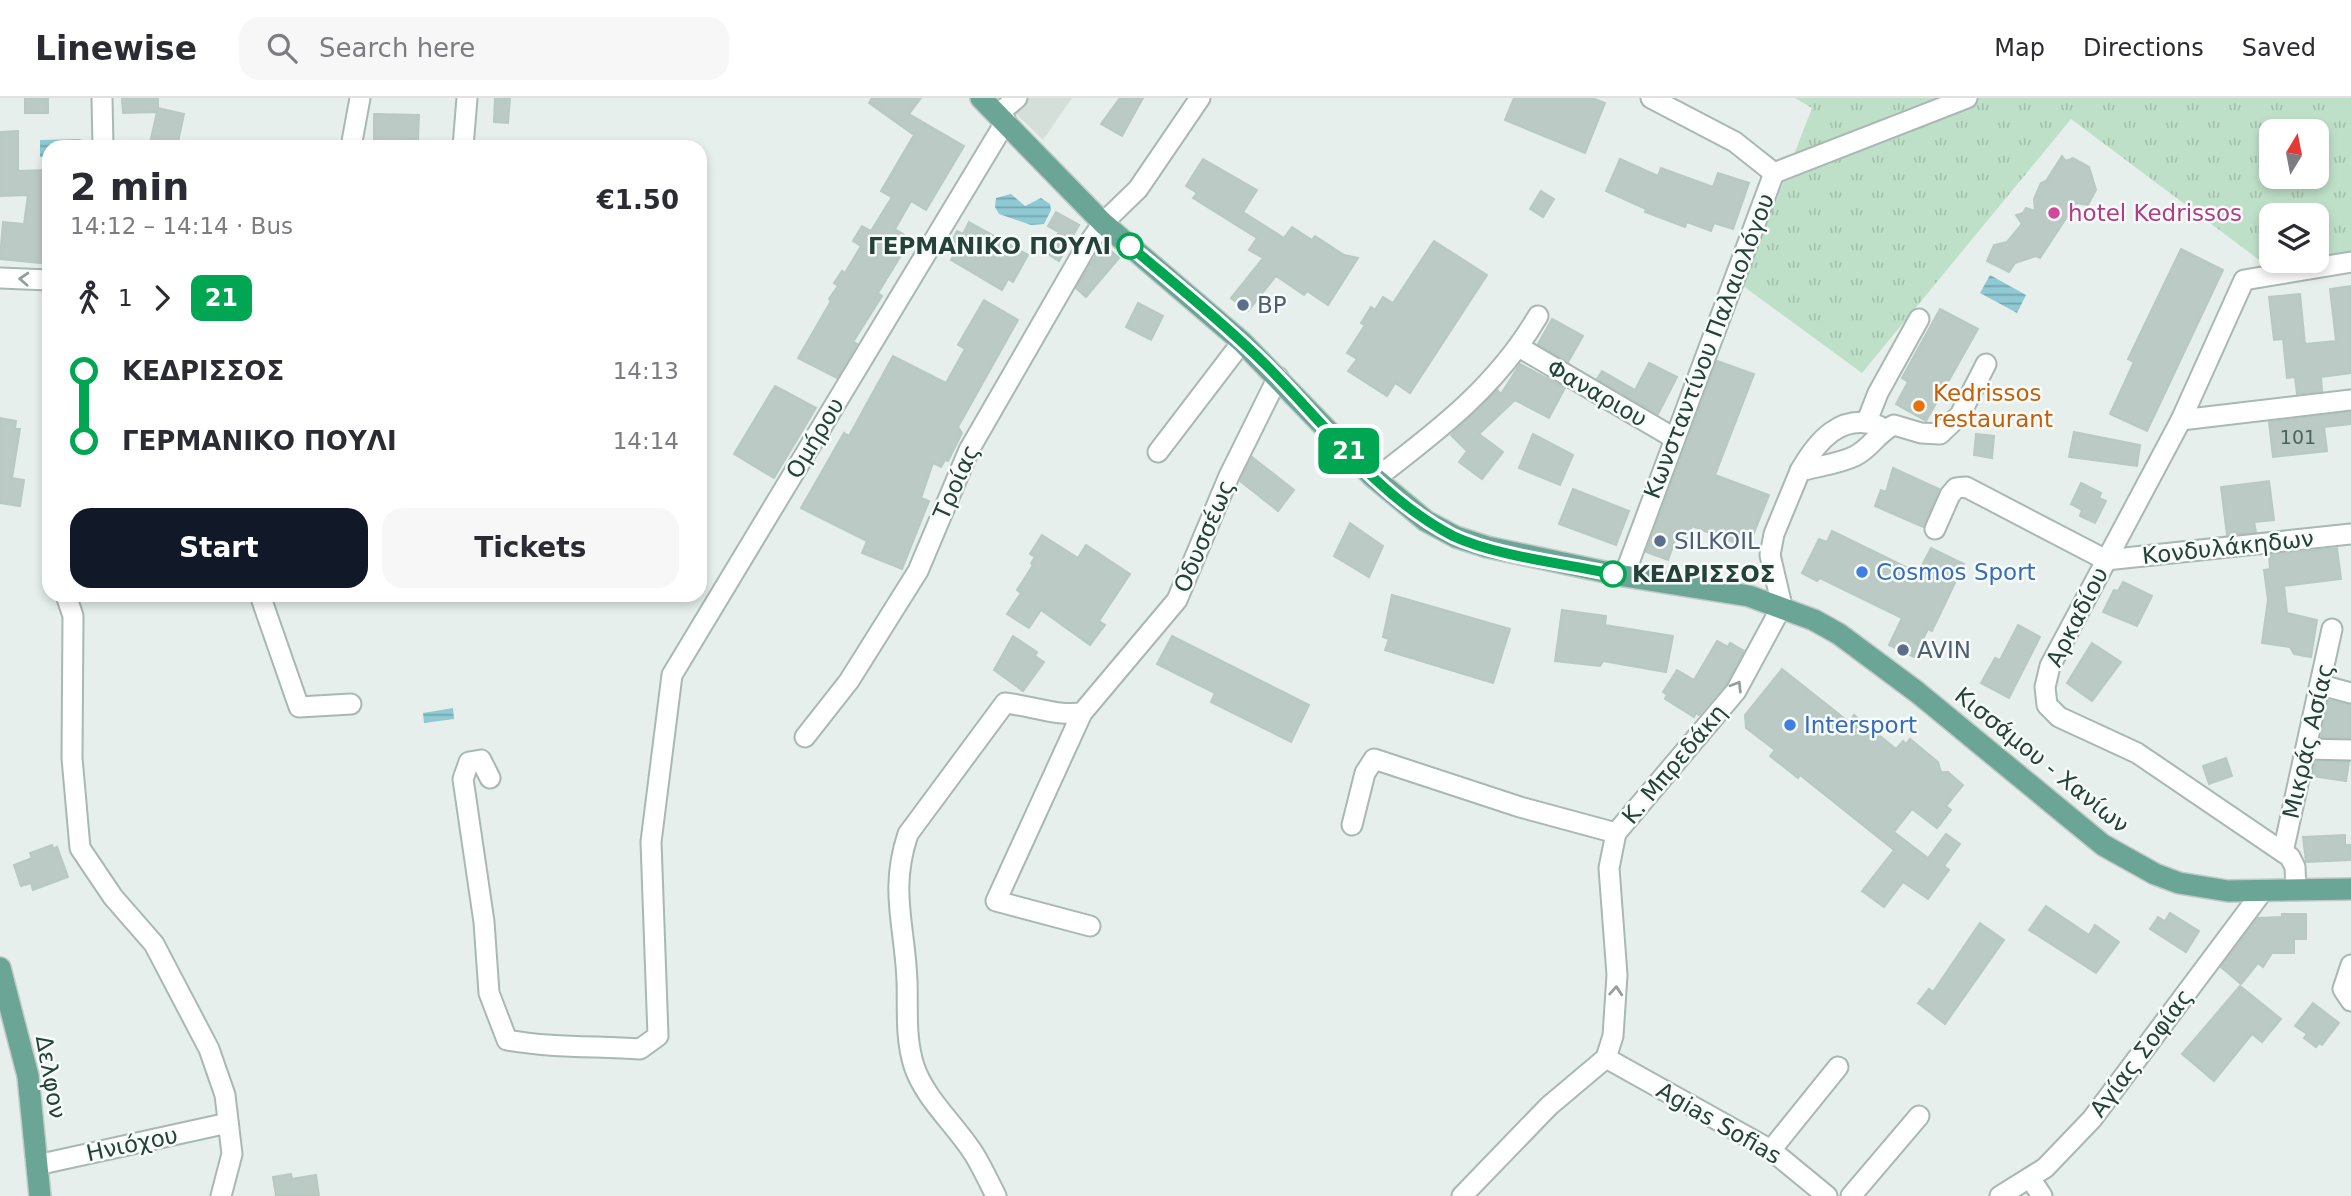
<!DOCTYPE html>
<meta charset="utf-8">
<style>
:root{--surface:#fff;--page:#f7f7f7;--text:#2b2b33;--muted:#7c7c81;--line:#e1e1e2;--accent:#111827}
body{margin:0;font-family:"DejaVu Sans",sans-serif;background:var(--page);color:var(--text);height:100vh;display:flex;flex-direction:column;font-size:26px;white-space:nowrap}
*{box-sizing:border-box;margin:0}
p{font-size:23px;color:var(--muted)}
.icon{flex:none;width:38px;height:38px;fill:none;stroke:currentColor;stroke-width:2;stroke-linecap:round;stroke-linejoin:round}
.map{position:relative;flex:1;overflow:hidden}
.details{position:absolute;left:42px;top:42px;width:665px;height:462px;display:flex;flex-direction:column;background:var(--surface);border-radius:21px;box-shadow:0 4px 10px #0003}
.details>*{flex:none}
.badge{padding:0 14px;border-radius:10px;font-size:24px;line-height:46px}
.needle{width:46px;rotate:10deg}
.controls{position:absolute;left:2259px;top:21px;display:grid;gap:14px}
.controls a{display:grid;place-items:center;width:70px;height:70px;border-radius:14px;background:var(--surface);box-shadow:0 4px 10px #0003;font-size:35px}
.map>.badge{position:absolute;translate:-50% -50%;box-shadow:0 0 0 4px #fff}
.legs{display:flex;align-items:center;gap:10px;height:77px;padding:0 28px;font-size:23px}
.legs p{margin-inline-start:auto}
.headline{display:flex;align-items:center;justify-content:space-between;height:119px;padding:0 28px}
h1{font-size:38px;font-weight:700;line-height:52px}
.action{display:flex;gap:14px;margin-top:auto;padding:14px 28px}
.action a{flex:1;height:80px;border-radius:21px;background:var(--accent);color:#fff;font-size:28px;font-weight:700;line-height:80px;text-align:center}
.action a+a{background:var(--page);color:var(--text)}
ul{padding:0 28px;list-style:none}
li{display:flex;align-items:center;gap:24px;height:70px;font-size:26px}
li i{display:grid;place-items:center;width:10px;height:100%;margin:0 9px;background:currentColor}
li i::after{content:'';width:18px;height:18px;margin:-9px;border:5px solid;border-radius:50%;background:var(--surface)}
li p{margin-inline-start:auto}
li:first-child i{background:linear-gradient(#0000 50%,currentColor 0)}
li:last-child i{background:linear-gradient(currentColor 50%,#0000 0)}
header{display:flex;align-items:center;gap:42px;box-sizing:border-box;height:98px;padding:0 35px;background:var(--surface);border-bottom:2px solid var(--line)}
header strong{font-size:33px}
nav{display:flex;gap:38px;margin-inline-start:auto;font-size:24px}
.search{width:490px;height:63px;background:var(--page);display:flex;align-items:center;gap:18px;box-sizing:border-box;padding:0 24px;border-radius:21px;color:var(--muted);font-size:26px}
.map>svg:first-child{display:block}
</style>
<header>
<strong>Linewise</strong>
<div class="search"><svg class="icon" aria-label="search" viewBox="0 0 24 24"><circle cx="10" cy="10" r="6"/><path d="M15 15l6 6"/></svg>Search here</div>
<nav><a>Map</a><a>Directions</a><a>Saved</a></nav>
</header>
<div class="map">
<svg width="2351" height="1098" viewBox="0 0 2351 1098">
<defs>
<pattern id="grass-tufts" width="24" height="20" patternUnits="userSpaceOnUse" patternTransform="scale(1.75)"><rect width="24" height="20" fill="#bfe0c8"/><path d="M3 7l-1-3M5 7V3M7 7l1-3M15 17l-1-3M17 17v-4M19 17l1-3" fill="none" stroke="#a4c1ad"/></pattern>
<pattern id="water-rules" width="6" height="5" patternUnits="userSpaceOnUse" patternTransform="scale(1.75)"><rect width="6" height="5" fill="#8ec9d4"/><path d="M0 2.5h6" fill="none" stroke="#74a5ad"/></pattern>
</defs>
<rect width="100%" height="100%" fill="#e6efeb"/>
<polygon fill="#d4dfda" points="1000,0 1072,0 1043,42"/>
<path fill="url(#grass-tufts)" fill-rule="evenodd" d="M1795,0H2351V155L2317,160V117H2272V163H2296L2266,167L2071,21L1862,275L1743,188L1812,10ZM2272,33H2317V79H2272Z"/>
<g fill="url(#water-rules)">
<polygon points="80,41 89,49 49,49 49,59 40,59 40,42"/>
<polygon points="1011,96 1025,108 1041,100 1050,106 1051,112 1044,126 1031,127 999,116 995,109 996,100"/>
<polygon points="1990,177 2026,197 2017,215 1980,195"/>
<polygon points="453,610 454,621 424,625 423,615"/>
</g>
<g fill="#bbcac4" stroke="#b8c9c2" stroke-width="2">
<rect x="25" y="0" width="23" height="15"/>
<polygon points="122,0 158,0 158,10 184,16 177,49 161,49 150,45 157,14 123,15"/>
<polygon points="495,0 510,0 508,25 494,24"/>
<polygon points="872,0 921,0 909,16 964,48 926,112 911,103 895,131 911,141 878,195 882,198 853,244 857,246 837,280 798,260 831,203 829,201 838,188 834,185 842,173 845,175 861,148 853,143 862,128 871,133 892,99 881,93 914,37 869,5"/>
<polygon points="1120,0 1143,0 1122,38 1101,26"/>
<polygon points="1514,0 1592,0 1605,5 1585,55 1505,22"/>
<polygon points="374,16 419,17 418,41 409,41 408,48 374,47"/>
<polygon points="18,33 18,73 49,72 49,166 0,161 3,124 24,126 28,97 0,98 0,34"/>
<polygon points="2062,58 2066,63 2073,60 2089,69 2096,92 2088,107 2076,105 2040,160 2036,158 2015,165 2009,174 1987,163 1994,147 2007,144 2022,126 2016,117 2023,115 2026,110 2035,113 2034,101 2041,85 2046,83"/>
<polygon points="1203,61 1257,92 1243,114 1284,140 1292,129 1312,142 1315,138 1344,157 1358,160 1328,207 1307,193 1304,197 1276,178 1248,213 1231,200 1263,160 1249,152 1257,140 1193,100 1197,95 1186,88"/>
<polygon points="1620,61 1658,78 1661,70 1713,89 1718,75 1749,85 1733,131 1714,125 1711,133 1687,124 1685,129 1645,114 1646,111 1606,93"/>
<polygon points="1541,93 1554,101 1543,119 1530,111"/>
<polygon points="1056,114 1079,127 1059,163 1046,155 1059,134 1048,128"/>
<polygon points="969,124 1028,157 1013,184 1008,181 1002,192 951,162 956,153 949,149 957,133 963,136"/>
<polygon points="1434,143 1487,177 1410,295 1395,285 1387,298 1348,273 1357,261 1347,255 1365,227 1361,225 1371,209 1375,212 1383,199 1393,205"/>
<polygon points="1103,146 1119,160 1086,199 1076,190"/>
<polygon points="2181,151 2223,172 2147,333 2110,316 2134,264 2128,261"/>
<polygon points="2351,188 2351,275 2321,279 2322,293 2297,296 2295,279 2287,280 2283,241 2274,242 2269,199 2300,196 2305,246 2336,243 2330,191"/>
<polygon points="984,202 1018,222 958,329 962,335 948,363 945,362 941,369 933,365 921,400 929,403 902,471 862,455 867,443 801,410 844,335 849,338 893,258 946,285 965,251 958,247"/>
<polygon points="1138,205 1163,218 1151,242 1126,229"/>
<polygon points="1940,211 1978,231 1926,323 1896,306 1908,284 1902,280"/>
<polygon points="1552,221 1583,238 1568,264 1538,246"/>
<polygon points="1717,263 1754,276 1715,377 1769,397 1748,450 1692,428 1686,444 1676,440 1668,462 1646,454"/>
<polygon points="1649,265 1677,279 1658,316 1597,281 1602,273 1635,292"/>
<polygon points="1520,266 1565,290 1549,320 1515,302 1479,336 1503,354 1482,381 1459,364 1467,353 1451,337 1497,292 1501,296"/>
<polygon points="775,288 816,310 774,380 734,356"/>
<polygon points="2351,314 2351,326 2324,329 2327,353 2273,359 2269,324"/>
<polygon points="0,320 16,323 15,331 20,331 12,380 24,382 20,408 0,405"/>
<polygon points="2074,334 2140,347 2137,368 2069,359"/>
<polygon points="1533,336 1573,357 1560,387 1519,370"/>
<polygon points="1976,336 1994,338 1992,360 1974,357"/>
<polygon points="1252,359 1294,392 1278,413 1240,383"/>
<polygon points="1893,370 1939,391 1923,429 1875,408 1881,392 1886,394"/>
<polygon points="2269,383 2274,422 2254,424 2256,434 2227,437 2221,389"/>
<polygon points="2081,385 2101,395 2099,400 2106,403 2095,425 2080,418 2082,412 2071,406"/>
<polygon points="1573,391 1629,413 1616,447 1559,426"/>
<polygon points="1350,425 1383,448 1369,479 1334,458"/>
<polygon points="1832,433 1918,475 1931,450 1964,466 1932,533 1928,531 1914,559 1889,547 1902,520 1820,480 1817,483 1802,475 1819,441 1827,444"/>
<polygon points="1042,437 1078,460 1086,447 1130,476 1099,523 1105,527 1090,547 1041,512 1029,530 1007,516 1021,495 1017,492 1033,467 1031,465 1035,459 1030,456"/>
<polygon points="2337,450 2341,481 2284,488 2287,515 2317,522 2311,559 2294,556 2290,549 2262,545 2268,502 2264,472 2270,471 2269,457"/>
<polygon points="2123,484 2152,498 2137,528 2103,514 2114,492 2118,493"/>
<polygon points="1392,497 1510,531 1493,585 1385,552 1389,541 1383,539"/>
<polygon points="1562,512 1606,518 1605,527 1673,538 1666,574 1603,563 1600,568 1555,563"/>
<polygon points="2018,527 2040,539 2009,600 1981,585 1995,560 2000,562"/>
<polygon points="1013,538 1037,554 1035,558 1044,564 1023,593 994,572"/>
<polygon points="1172,538 1309,607 1291,644 1211,604 1215,595 1157,566"/>
<polygon points="1717,543 1728,549 1730,545 1744,553 1726,586 1699,617 1696,615 1694,619 1665,601 1667,597 1663,594 1677,572 1694,582"/>
<polygon points="2092,545 2121,564 2092,603 2067,585"/>
<polygon points="1782,571 1849,624 1854,617 1896,651 1903,643 1906,646 1910,641 1938,664 1941,674 1948,674 1963,687 1946,708 1951,712 1937,730 1912,711 1894,734 1928,760 1946,736 1960,746 1944,768 1949,772 1928,801 1903,784 1884,809 1862,793 1894,752 1800,677 1798,680 1770,658 1775,652 1746,630 1745,617"/>
<polygon points="2329,602 2351,607 2351,640 2321,639"/>
<polygon points="2226,660 2232,678 2209,686 2203,668"/>
<polygon points="2315,663 2349,664 2346,683 2312,678"/>
<polygon points="2345,737 2345,747 2351,747 2351,762 2306,764 2303,739"/>
<polygon points="52,747 53,751 57,749 68,779 33,792 31,785 21,788 14,767 32,760 30,755"/>
<polygon points="2046,808 2089,837 2095,827 2119,844 2096,875 2029,832"/>
<polygon points="2170,815 2199,833 2186,854 2150,831 2158,819 2165,823"/>
<polygon points="2282,816 2306,816 2306,841 2294,841 2294,855 2272,855 2263,869 2258,865 2241,886 2221,869 2258,820 2282,819"/>
<polygon points="1980,825 2004,842 1945,926 1918,905 1929,891 1933,894"/>
<polygon points="2240,888 2281,921 2262,944 2252,936 2214,983 2182,956"/>
<polygon points="2313,905 2339,925 2322,947 2319,945 2316,949 2304,940 2307,936 2295,928"/>
<polygon points="291,1076 292,1081 316,1077 319,1098 276,1098 273,1079"/>
</g>
<g fill="none" stroke-linecap="round" stroke-linejoin="round">
<defs>
<g id="minor">
<polyline points="102,0 103,49"/>
<polyline points="1651,0 1735,44 1774,75"/>
<polyline points="998,16 1017,0"/>
<polyline points="351,49 360,0"/>
<polyline points="463,49 467,0"/>
<polyline points="1774,75 1967,0"/>
<polyline points="0,180 49,182"/>
<polyline points="1519,249 1674,340"/>
<polyline points="2181,322 2351,302"/>
<polyline points="1867,323 1878,295 1919,221"/>
<polyline points="1158,354 1242,244"/>
<path d="M1800,373C1817,343 1841,314 1879,328"/>
<path d="M1375,381C1439,332 1497,288 1538,218"/>
<polyline points="1935,431 1950,397 1956,390 1966,389 2106,462 2351,436"/>
<polyline points="1624,478 1774,75"/>
<polyline points="66,497 73,518 72,660 80,750 113,799 154,846 209,951 225,997 232,1056 221,1098"/>
<polyline points="260,497 299,609 351,606"/>
<polyline points="2321,587 2351,595"/>
<polyline points="805,639 849,583 918,473 969,352 1086,149 1103,125 1138,91 1200,0"/>
<polyline points="2306,651 2351,652"/>
<path d="M490,680L481,662L469,664L463,681L484,824L489,895L507,942C551,950 596,948 640,951L658,938L651,744L672,577L1006,23"/>
<polyline points="1352,727 1365,675 1374,661 1520,709 1616,735"/>
<polyline points="2283,754 2332,531"/>
<polyline points="2296,792 2295,769 2290,759 2137,655 2059,619 2047,607 2045,589 2050,568 2181,322 2244,182 2351,164"/>
<polyline points="1090,828 996,803 1082,615 1177,502 1229,378 1278,279"/>
<polyline points="2351,867 2343,891 2351,903"/>
<path d="M1606,960L1613,938L1617,877L1609,770L1616,735L1736,593L1782,508L1770,457L1774,436L1800,373C1818,368 1839,366 1855,358C1871,350 1877,335 1894,327L1921,335L1940,336L1960,317L1986,266"/>
<polyline points="1606,960 1771,1052 1827,1098"/>
<polyline points="1771,1052 1838,969"/>
<polyline points="37,1067 228,1025"/>
<polyline points="2030,1080 2042,1098"/>
<path d="M996,1098C989,1084 982,1069 974,1056C955,1026 925,1001 914,968C905,939 908,912 907,883C905,827 889,793 908,736L1005,605C1032,608 1055,618 1082,615"/>
<polyline points="1462,1098 1549,1008 1606,960"/>
<polyline points="1851,1098 1919,1018"/>
<polyline points="2000,1098 2045,1070 2092,1021 2262,794"/>
</g>
<g id="major">
<polyline points="981,0 1103,125 1242,244 1372,378 1426,423 1456,439 1487,449 1624,478 1749,498 1814,522 1839,536 1917,594 2103,747 2155,776 2179,785 2228,793 2351,791"/>
<polyline points="0,870 28,978 40,1098"/>
</g>
</defs>
<use href="#minor" stroke="#a8b8b2" stroke-width="23"/>
<use href="#major" stroke="#c2cac8" stroke-width="24"/>
<use href="#minor" stroke="#fff" stroke-width="19"/>
<use href="#major" stroke="#6aa596" stroke-width="21"/>
</g>
<defs><path id="oneway-chevron" d="M-2-3.5L2.5 0L-2 3.5" fill="none" stroke-width="1.6" stroke-linecap="round" stroke-linejoin="round" transform="scale(1.75)"/></defs>
<g stroke="#92a09c">
<use href="#oneway-chevron" transform="translate(24 181) rotate(-177)"/>
<use href="#oneway-chevron" transform="translate(1737 588) rotate(-58)"/>
<use href="#oneway-chevron" transform="translate(1616 893) rotate(-86)"/>
</g>
<g fill="none" stroke-linecap="round" stroke-linejoin="round">
<defs>
<path id="line-1" d="M1130,148C1176,187 1224,225 1266,267C1325,326 1378,399 1453,438C1495,458 1567,466 1613,476"/>
</defs>
<use href="#line-1" stroke="#fff" stroke-width="16"/>
<use href="#line-1" stroke="#00a651" stroke-width="10"/>
</g>
<circle fill="#d1479c" stroke="#f7fbf9" stroke-width="2.5" cx="2054" cy="115" r="7"/>
<g fill="#fff" stroke="#00a651" stroke-width="3.5">
<circle cx="1130" cy="148" r="12"/>
<circle cx="1613" cy="476" r="12"/>
</g>
<g fill="#5c6f8a" stroke="#f7fbf9" stroke-width="2.5">
<circle cx="1243" cy="207" r="7"/>
<circle cx="1660" cy="443" r="7"/>
<circle cx="1903" cy="552" r="7"/>
</g>
<circle fill="#e8710a" stroke="#f7fbf9" stroke-width="2.5" cx="1919" cy="308" r="7"/>
<g fill="#3f7fe0" stroke="#f7fbf9" stroke-width="2.5">
<circle cx="1862" cy="474" r="7"/>
<circle cx="1790" cy="627" r="7"/>
</g>
<g text-anchor="middle" dominant-baseline="central" stroke-width="5" stroke-linejoin="round" paint-order="stroke">
<g font-size="19" fill="#4a645c">
<text x="2298" y="339">101</text>
</g>
<g font-size="23" fill="#b23c85" stroke="#f7fbf9" text-anchor="start">
<text x="2068" y="115">hotel Kedrissos</text>
</g>
<g font-size="23" font-weight="bold" fill="#24423a" stroke="#f7fbf9" text-anchor="end">
<text x="1111" y="148">ΓΕΡΜΑΝΙΚΟ ΠΟΥΛΙ</text>
<text x="1632" y="476" text-anchor="start">ΚΕΔΡΙΣΣΟΣ</text>
</g>
<g font-size="23" fill="#4e5e75" stroke="#f7fbf9" text-anchor="start">
<text x="1257" y="207">BP</text>
<text x="1674" y="443">SILKOIL</text>
<text x="1917" y="552">AVIN</text>
</g>
<g font-size="23" fill="#24423a" stroke="#f7fbf9">
<text transform="translate(1709 248) rotate(-69)">Κωνσταντίνου Παλαιολόγου</text>
<text transform="translate(1597 295) rotate(30)">Φαναριου</text>
<text transform="translate(815 340) rotate(-59)">Ομήρου</text>
<text transform="translate(956 384) rotate(-66)">Τροίας</text>
<text transform="translate(1204 438) rotate(-67)">Οδυσσέως</text>
<text transform="translate(2228 449) rotate(-6)">Κονδυλάκηδων</text>
<text transform="translate(2077 519) rotate(-63)">Αρκαδίου</text>
<text transform="translate(2308 643) rotate(-77)">Μικράς Ασίας</text>
<text transform="translate(2042 662) rotate(39)">Κισσάμου - Χανίων</text>
<text transform="translate(1674 666) rotate(-50)">Κ. Μπρεδάκη</text>
<text transform="translate(2141 955) rotate(-53)">Αγίας Σοφίας</text>
<text transform="translate(51 979) rotate(80)">Δελφον</text>
<text transform="translate(1719 1025) rotate(30)">Agias Sofias</text>
<text transform="translate(132 1046) rotate(-12)">Ηνιόχου</text>
</g>
<g font-size="23" fill="#c56008" stroke="#f7fbf9" text-anchor="start">
<text x="1933" y="295">Kedrissos<tspan x="1933" dy="26">restaurant</tspan></text>
</g>
<g font-size="23" fill="#366cbe" stroke="#f7fbf9" text-anchor="start">
<text x="1876" y="474">Cosmos Sport</text>
<text x="1804" y="627">Intersport</text>
</g>
</g>
</svg>
<div class="controls">
<a><svg class="needle" viewBox="-14 -14 28 28"><path d="M0-13l5 13h-10z" fill="#e53935"/><path d="M0 13l5-13h-10z" fill="#7c7c81"/></svg></a>
<a><svg class="icon" aria-label="layers" viewBox="0 0 24 24"><path d="M12 4l9 5-9 5-9-5zM3 14l9 5 9-5"/></svg></a>
</div>
<b class="badge" style="left:1349px;top:353px;background:#00a651;color:#fff">21</b>
<section class="details">
<div class="headline"><div><h1>2 min</h1><p>14:12 – 14:14 · Bus</p></div><b>€1.50</b></div>
<div class="legs"><svg class="icon" aria-label="walk" viewBox="0 0 24 24"><circle cx="13" cy="4" r="2"/><path d="M13 8l-2 6 4 7M11 14l-3 7M7 12l3-4h3l4 4"/></svg>1<svg class="icon" aria-label="forward" viewBox="0 0 24 24"><path d="M9 5l7 7-7 7"/></svg><b class="badge" style="background:#00a651;color:#fff">21</b></div>
<ul>
<li><i style="color:#00a651"></i><b>ΚΕΔΡΙΣΣΟΣ</b><p>14:13</p></li>
<li><i style="color:#00a651"></i><b>ΓΕΡΜΑΝΙΚΟ ΠΟΥΛΙ</b><p>14:14</p></li>
</ul>
<div class="action"><a>Start</a><a>Tickets</a></div>
</section>
</div>
